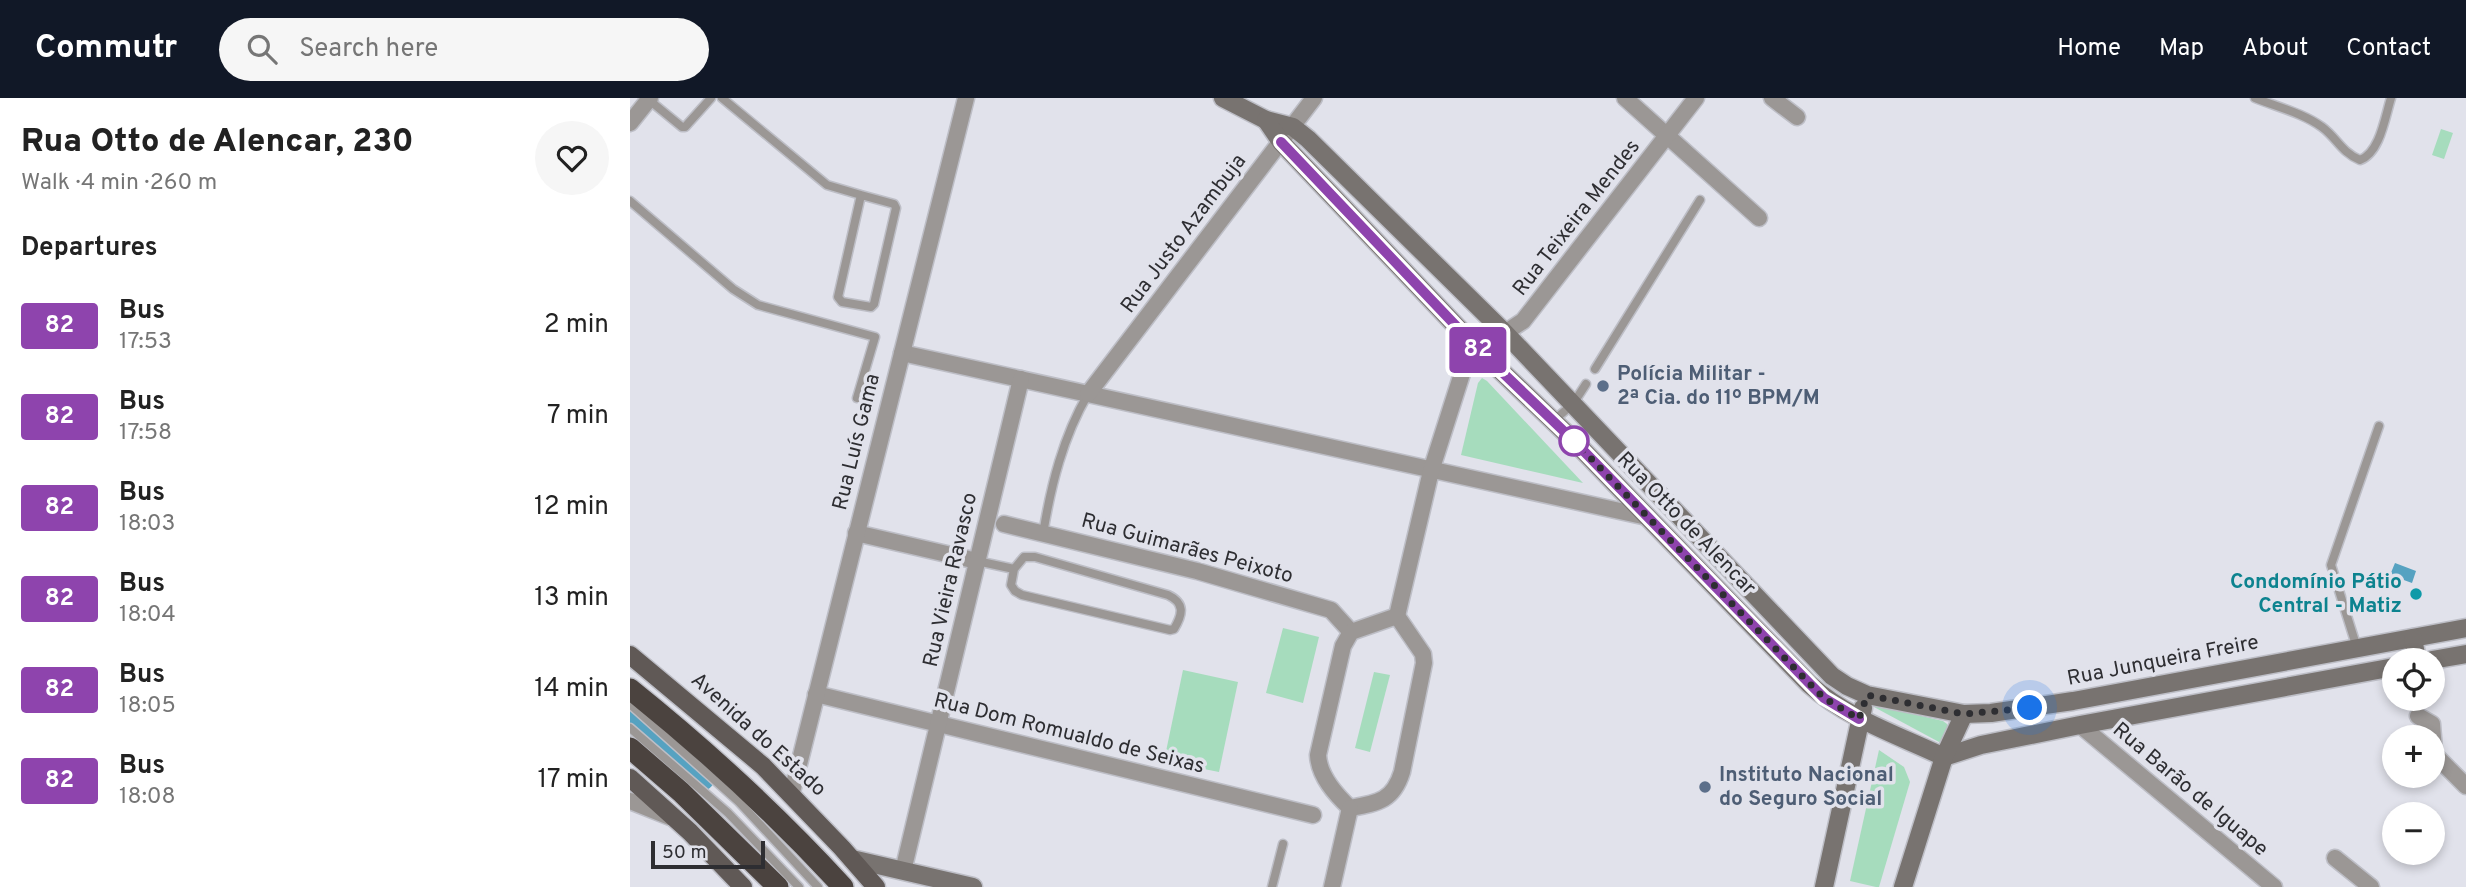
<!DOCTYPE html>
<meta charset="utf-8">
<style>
:root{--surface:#fff;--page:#f6f6f6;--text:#222;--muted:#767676;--accent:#111827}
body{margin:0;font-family:Overpass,sans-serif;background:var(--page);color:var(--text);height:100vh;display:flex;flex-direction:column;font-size:26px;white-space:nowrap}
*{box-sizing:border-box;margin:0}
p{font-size:23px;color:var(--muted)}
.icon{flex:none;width:38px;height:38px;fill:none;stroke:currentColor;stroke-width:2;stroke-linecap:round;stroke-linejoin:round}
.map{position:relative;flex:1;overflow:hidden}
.details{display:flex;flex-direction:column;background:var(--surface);width:630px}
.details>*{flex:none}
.badge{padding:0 14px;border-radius:5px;font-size:24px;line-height:46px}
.tools{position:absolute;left:1752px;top:550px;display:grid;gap:14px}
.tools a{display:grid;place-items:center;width:63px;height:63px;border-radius:50%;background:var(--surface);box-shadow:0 4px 10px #0003;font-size:35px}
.scale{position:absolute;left:21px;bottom:18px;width:114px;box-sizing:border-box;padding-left:7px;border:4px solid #2e2e32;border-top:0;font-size:19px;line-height:24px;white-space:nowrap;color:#2e2e32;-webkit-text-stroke:5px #e1e2eb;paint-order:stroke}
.you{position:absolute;width:35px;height:35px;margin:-18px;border:5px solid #fff;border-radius:50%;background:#1a73e8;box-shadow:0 0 0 10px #1a73e833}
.map>.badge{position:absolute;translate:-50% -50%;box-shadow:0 0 0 4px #fff}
h2{padding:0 21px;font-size:26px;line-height:63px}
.round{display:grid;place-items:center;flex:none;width:74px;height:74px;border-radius:37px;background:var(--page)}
.summary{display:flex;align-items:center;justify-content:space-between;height:119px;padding:0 21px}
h1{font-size:33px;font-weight:800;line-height:52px}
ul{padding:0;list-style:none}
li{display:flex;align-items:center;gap:21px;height:91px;padding:0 21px}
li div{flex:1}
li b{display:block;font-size:26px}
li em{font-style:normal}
li .badge{min-width:77px;font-weight:700;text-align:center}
header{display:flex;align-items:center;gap:42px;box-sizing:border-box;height:98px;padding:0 35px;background:var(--accent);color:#fff}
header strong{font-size:33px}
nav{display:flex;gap:38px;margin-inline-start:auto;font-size:24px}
.search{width:490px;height:63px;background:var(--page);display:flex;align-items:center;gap:18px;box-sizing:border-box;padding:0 24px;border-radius:38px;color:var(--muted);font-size:26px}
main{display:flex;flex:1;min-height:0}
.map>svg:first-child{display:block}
</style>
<header>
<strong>Commutr</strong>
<div class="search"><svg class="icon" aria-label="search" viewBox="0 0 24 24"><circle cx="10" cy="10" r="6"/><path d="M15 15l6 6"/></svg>Search here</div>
<nav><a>Home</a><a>Map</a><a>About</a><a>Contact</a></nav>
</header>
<main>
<section class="details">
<div class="summary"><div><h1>Rua Otto de Alencar, 230</h1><p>Walk · 4 min · 260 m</p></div><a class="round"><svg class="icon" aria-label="heart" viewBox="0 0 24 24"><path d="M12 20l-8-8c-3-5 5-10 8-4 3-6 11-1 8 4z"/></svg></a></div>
<h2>Departures</h2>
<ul>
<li><span class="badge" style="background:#8e44ad;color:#fff">82</span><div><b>Bus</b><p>17:53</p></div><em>2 min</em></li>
<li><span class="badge" style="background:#8e44ad;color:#fff">82</span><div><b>Bus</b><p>17:58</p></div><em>7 min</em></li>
<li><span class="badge" style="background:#8e44ad;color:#fff">82</span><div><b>Bus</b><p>18:03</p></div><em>12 min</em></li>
<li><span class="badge" style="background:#8e44ad;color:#fff">82</span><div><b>Bus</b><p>18:04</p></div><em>13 min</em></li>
<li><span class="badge" style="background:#8e44ad;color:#fff">82</span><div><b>Bus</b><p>18:05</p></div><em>14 min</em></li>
<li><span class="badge" style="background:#8e44ad;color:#fff">82</span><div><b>Bus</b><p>18:08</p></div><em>17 min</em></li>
</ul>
</section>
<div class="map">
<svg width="1836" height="789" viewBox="0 0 1836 789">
<rect width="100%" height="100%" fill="#e1e2eb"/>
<g fill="#a6dcbd">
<polygon points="1811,31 1823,35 1814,61 1802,57"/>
<polygon points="852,280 857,283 953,385 831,357 848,285"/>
<polygon points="653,530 689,539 673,605 636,595"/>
<polygon points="553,572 608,584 589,674 534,663"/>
<polygon points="744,574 760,577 740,654 725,650"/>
<polygon points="1244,607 1313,623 1317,626 1319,632 1316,640 1309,644 1244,609"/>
<polygon points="1249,652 1274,669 1280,684 1249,789 1246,789 1220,783"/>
</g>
<polygon fill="#56a2c1" points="1765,465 1786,473 1782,485 1760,477"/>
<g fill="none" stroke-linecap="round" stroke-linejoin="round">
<polyline stroke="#56a2c1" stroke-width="28" points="0,617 71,679"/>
<defs>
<g id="lane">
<polyline points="92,0 197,87 231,97 208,199 212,204 241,209 244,206 266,110 264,106 231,97"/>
<path d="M1625,0C1647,9 1673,15 1692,29C1707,40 1711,54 1730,62C1750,55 1755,19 1761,0"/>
<polyline points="19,2 52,29 55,29 81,0"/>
<polyline points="0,103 103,191 128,207 245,239 227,300"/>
<polyline points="965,271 1070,102"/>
<polyline points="923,323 943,306 956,286"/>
<path d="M413,436C421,387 433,339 458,296"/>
<path d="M347,463L384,471L381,487L385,493L392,497L540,532L544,531C553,516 555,505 538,497L405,459H394L384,471"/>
<polyline points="1727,550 1701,467 1749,328"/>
<polyline points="0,606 109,704 188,789"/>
<polyline points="0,630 98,715 169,789"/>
<polyline points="642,789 653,746"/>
</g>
<g id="street">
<polyline points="995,0 1129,120"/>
<polyline points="1142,0 1167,19"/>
<polyline points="0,25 20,0"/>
<polyline points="272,255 1017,419"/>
<polyline points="458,296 684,0"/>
<polyline points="374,426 567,473 701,512 721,534"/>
<polyline points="226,435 347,463"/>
<polyline points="767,518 801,373 837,260 893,223 1066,0"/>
<path d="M767,518L793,556L794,565L772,674C763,703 748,705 720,710C705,696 689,678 688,657L713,548L721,534Z"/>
<polyline points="186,596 683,717"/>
<polyline points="1788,618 1802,626 1804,652 1806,658 1836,688"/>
<polyline points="1450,627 1644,789"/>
<polyline points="161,698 336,0"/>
<polyline points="0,703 40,719"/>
<polyline points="1705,760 1741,789"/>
<polyline points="273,773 391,281"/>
<polyline points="702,789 720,710"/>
</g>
<g id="secondary">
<polyline points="593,0 636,22 663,29 678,41 876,236 1202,578 1217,588 1237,597 1334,616 1361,615 1443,603 1836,530"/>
<path d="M636,22L651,44L848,251L943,342L1179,586C1218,621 1268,637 1314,659L1351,647L1450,627L1764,569"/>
<polyline points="1783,540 1787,562"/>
<polyline points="1802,562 1836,556"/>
<polyline points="222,761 343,789"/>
<polyline points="1194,789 1233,610"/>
<polyline points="1273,789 1314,659 1334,616"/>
</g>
<g id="primary">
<polyline points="0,557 133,668 212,750 246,789"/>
<polyline points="0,680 60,734 113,789"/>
</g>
<g id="highway">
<path d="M0,591C76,652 147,717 213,789"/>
<polyline points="0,650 51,694 148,789"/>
</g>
</defs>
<use href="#lane" stroke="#bdbec6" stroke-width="11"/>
<use href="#street" stroke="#bdbec6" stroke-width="19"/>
<use href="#secondary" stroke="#bdbec6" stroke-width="21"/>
<use href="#primary" stroke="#bdbec6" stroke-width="21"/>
<use href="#highway" stroke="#bdbec6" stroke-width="24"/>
<use href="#lane" stroke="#9b9795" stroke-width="8"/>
<use href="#street" stroke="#9b9795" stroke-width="16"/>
<use href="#secondary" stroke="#787370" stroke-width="18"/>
<use href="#primary" stroke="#605956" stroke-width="18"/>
<use href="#highway" stroke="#4b433f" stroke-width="21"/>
</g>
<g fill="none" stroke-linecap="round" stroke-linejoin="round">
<defs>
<polyline id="line" points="651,44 848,251 943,342 1180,586 1194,600 1229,621"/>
</defs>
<use href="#line" stroke="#fff" stroke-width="16"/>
<use href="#line" stroke="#8e44ad" stroke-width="10"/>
<polyline stroke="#2e2e32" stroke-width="7" stroke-dasharray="0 12.6" points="944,343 1180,586 1194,600 1229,621 1237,597 1334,616 1400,610"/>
</g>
<g fill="#5c6f8a" stroke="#e1e2eb" stroke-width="2.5">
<circle cx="973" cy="288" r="7"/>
<circle cx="1075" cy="689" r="7"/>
</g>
<circle fill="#fff" stroke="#8e44ad" stroke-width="3.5" cx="944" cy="343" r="14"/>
<circle fill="#0f9aa8" stroke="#e1e2eb" stroke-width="2.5" cx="1786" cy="496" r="7"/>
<g text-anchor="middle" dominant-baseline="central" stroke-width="7" stroke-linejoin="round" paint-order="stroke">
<g font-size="21" fill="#2e2e32" stroke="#e1e2eb">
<text transform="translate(947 120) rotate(-52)">Rua Teixeira Mendes</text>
<text transform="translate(554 136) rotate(-53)">Rua Justo Azambuja</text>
<text transform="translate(227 344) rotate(-76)">Rua Luís Gama</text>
<text transform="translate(1056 426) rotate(46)">Rua Otto de Alencar</text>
<text transform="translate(557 451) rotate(15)">Rua Guimarães Peixoto</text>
<text transform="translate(321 482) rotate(-77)">Rua Vieira Ravasco</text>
<text transform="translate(1533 563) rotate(-11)">Rua Junqueira Freire</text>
<text transform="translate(439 636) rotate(14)">Rua Dom Romualdo de Seixas</text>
<text transform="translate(128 637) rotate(42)">Avenida do Estado</text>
<text transform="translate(1560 692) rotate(40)">Rua Barão de Iguape</text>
</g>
<g font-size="21" font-weight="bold" fill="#4e5e75" stroke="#e1e2eb" text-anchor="start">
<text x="987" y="276">Polícia Militar -<tspan x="987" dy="24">2ª Cia. do 11º BPM/M</tspan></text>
<text x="1089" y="677">Instituto Nacional<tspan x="1089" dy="24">do Seguro Social</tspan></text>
</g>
<g font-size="21" font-weight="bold" fill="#0d838f" stroke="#e1e2eb" text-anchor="end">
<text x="1772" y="484">Condomínio Pátio<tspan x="1772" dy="24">Central - Matiz</tspan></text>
</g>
</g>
</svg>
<div class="tools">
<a><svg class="icon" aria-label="locate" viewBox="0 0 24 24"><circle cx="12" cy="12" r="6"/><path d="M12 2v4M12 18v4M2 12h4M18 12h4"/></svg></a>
<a>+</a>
<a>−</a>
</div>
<div class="scale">50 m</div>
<div class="you" style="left:1400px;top:610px"></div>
<b class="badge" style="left:848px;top:252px;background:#8e44ad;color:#fff">82</b>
</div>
</main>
